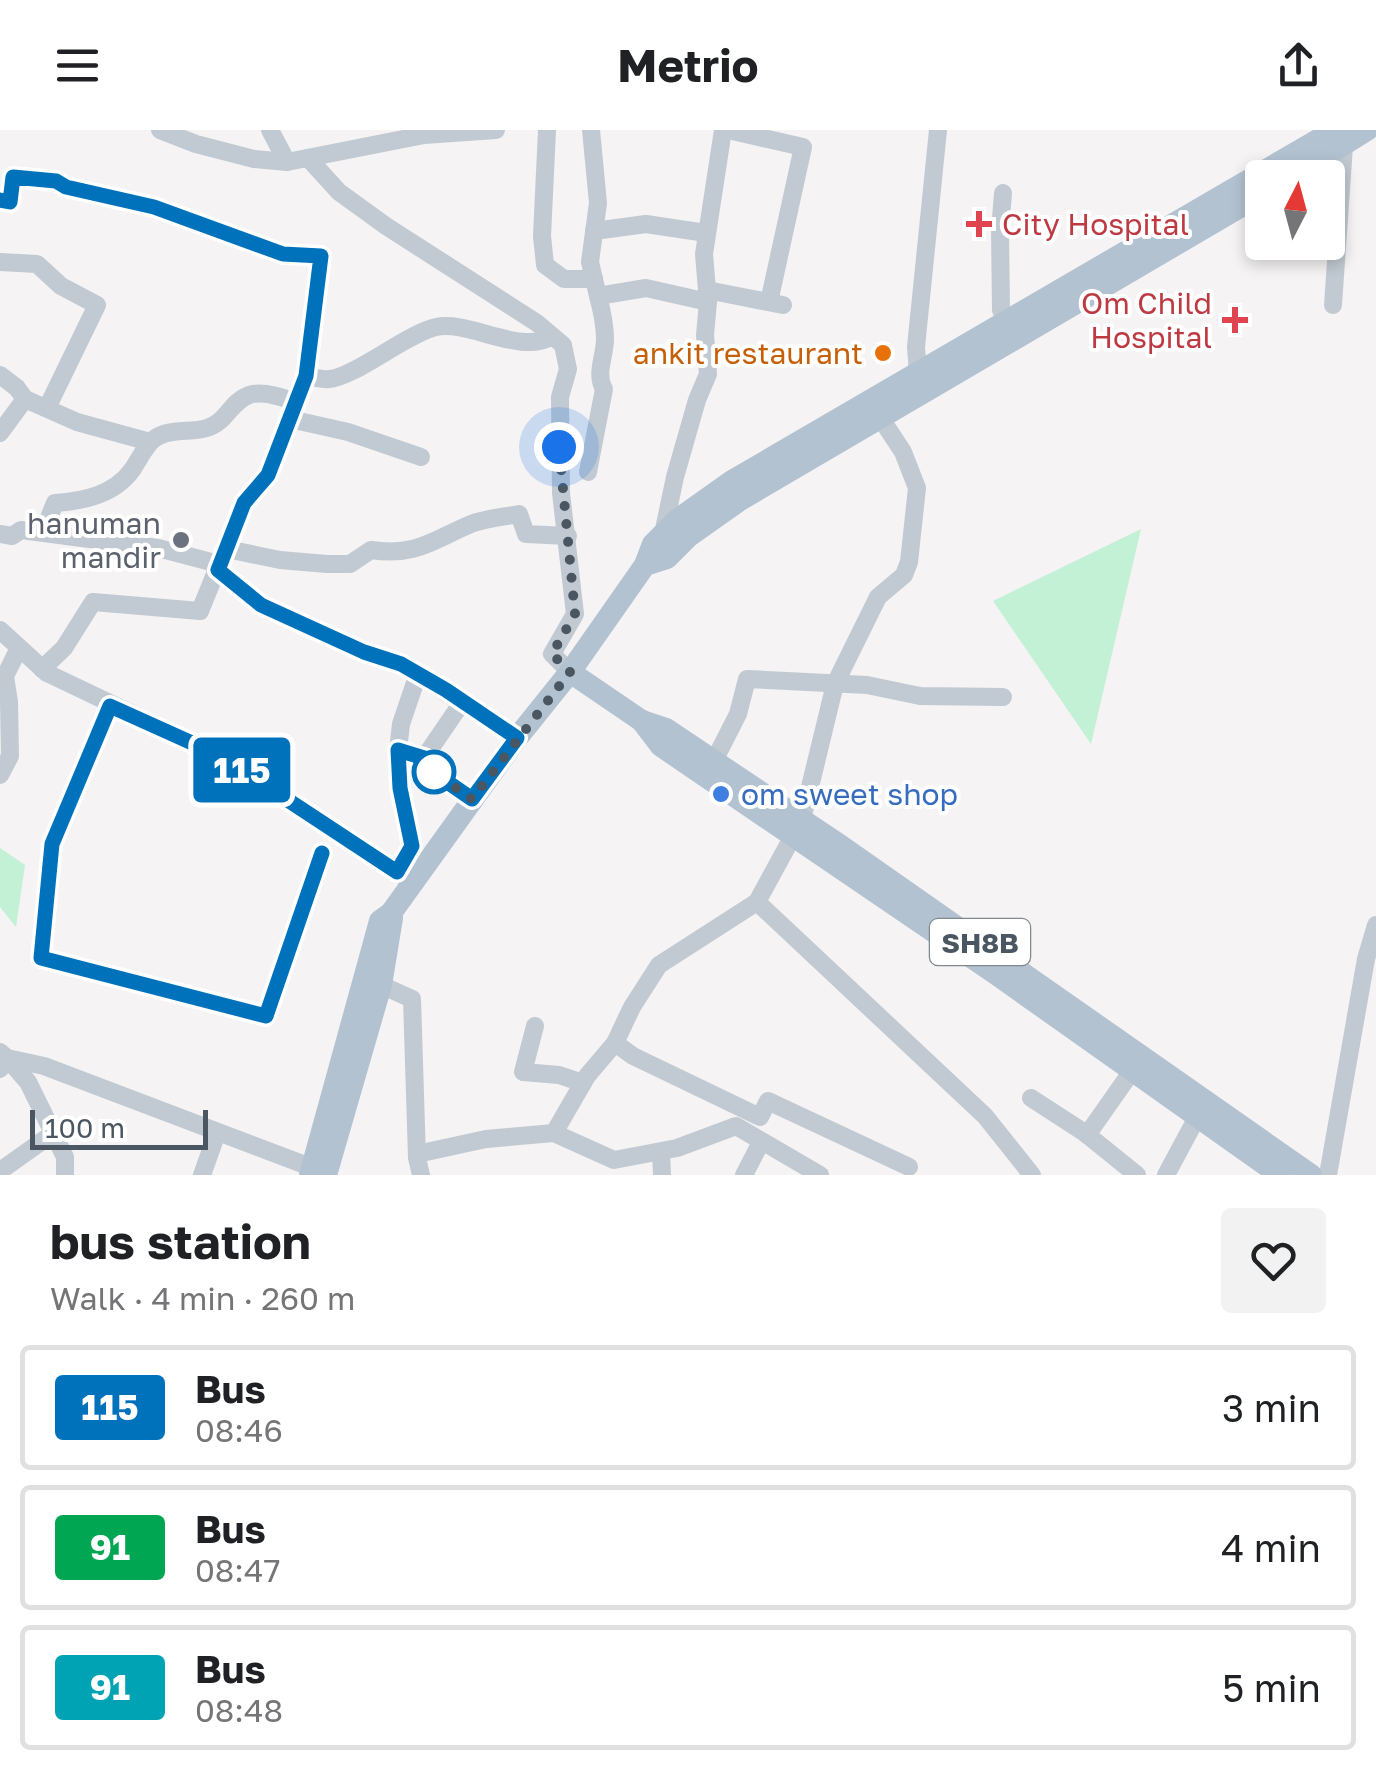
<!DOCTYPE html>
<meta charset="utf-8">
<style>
:root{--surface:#fff;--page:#f2f2f2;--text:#202124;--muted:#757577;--line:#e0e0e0}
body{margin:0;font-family:"Golos Text",sans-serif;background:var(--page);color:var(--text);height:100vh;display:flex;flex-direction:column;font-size:38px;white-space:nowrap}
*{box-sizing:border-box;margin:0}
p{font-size:32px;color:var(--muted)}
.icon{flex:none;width:55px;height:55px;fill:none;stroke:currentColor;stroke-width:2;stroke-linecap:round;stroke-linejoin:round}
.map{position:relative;height:1045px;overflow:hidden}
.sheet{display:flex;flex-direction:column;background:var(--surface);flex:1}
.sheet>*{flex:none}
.badge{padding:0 20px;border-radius:8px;font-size:35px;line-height:65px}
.needle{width:65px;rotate:6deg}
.controls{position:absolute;left:1245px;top:30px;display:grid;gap:20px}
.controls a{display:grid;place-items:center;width:100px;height:100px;border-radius:10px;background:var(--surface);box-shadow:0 5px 15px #0003;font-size:50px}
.scale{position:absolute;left:30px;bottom:25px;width:178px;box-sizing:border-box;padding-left:10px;border:5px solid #4a5661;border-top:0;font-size:28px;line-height:35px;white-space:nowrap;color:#4a5661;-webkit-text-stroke:8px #fff;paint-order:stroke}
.you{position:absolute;width:50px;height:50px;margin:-25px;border:8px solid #fff;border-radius:50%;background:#1a73e8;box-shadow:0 0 0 15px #1a73e833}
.map>.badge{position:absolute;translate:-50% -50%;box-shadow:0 0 0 5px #fff}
.round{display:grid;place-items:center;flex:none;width:105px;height:105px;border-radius:10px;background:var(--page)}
.summary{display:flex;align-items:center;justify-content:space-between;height:170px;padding:0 50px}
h1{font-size:48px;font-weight:700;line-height:75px}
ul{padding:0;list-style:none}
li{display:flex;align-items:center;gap:30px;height:125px;margin:0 20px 15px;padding:0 30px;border:5px solid var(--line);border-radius:10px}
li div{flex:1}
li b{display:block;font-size:38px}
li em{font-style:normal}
li .badge{min-width:110px;font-weight:700;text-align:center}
header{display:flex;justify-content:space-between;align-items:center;height:130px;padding:0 50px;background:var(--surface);font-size:45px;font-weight:700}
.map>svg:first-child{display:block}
</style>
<header><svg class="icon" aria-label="menu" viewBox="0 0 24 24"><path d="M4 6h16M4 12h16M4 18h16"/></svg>Metrio<svg class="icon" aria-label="share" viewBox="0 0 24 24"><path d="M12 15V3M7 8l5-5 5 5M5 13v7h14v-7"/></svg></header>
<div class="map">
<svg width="1376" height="1045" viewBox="0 0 1376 1045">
<rect width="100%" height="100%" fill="#f5f3f3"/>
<g fill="#c3f1d5">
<polygon points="1141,399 1091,614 993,471"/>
<polygon points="0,718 25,735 16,797 0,777"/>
</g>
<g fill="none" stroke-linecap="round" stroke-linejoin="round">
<g stroke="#c1cad2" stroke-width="18">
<polyline points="160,0 196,14 254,29 287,32 424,5 496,0"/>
<polyline points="270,0 287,32"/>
<polyline points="547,0 542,106 545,135 564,149 594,149"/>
<polyline points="591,0 598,73 590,132 598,166 646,158 708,172"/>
<polyline points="728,0 803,17 769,172"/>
<polyline points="308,28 339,62 386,96 537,193 563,215 568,239 560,267 561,363 575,484 552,524 570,542"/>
<polyline points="1003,63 1000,101 1001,180 1007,192"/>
<polyline points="0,71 10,72 13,47 56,51 66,57 154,77 283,124 321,126 306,246 268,345 244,373 200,481 93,472 64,518 42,539"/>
<polyline points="594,101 646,94 706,103"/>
<polyline points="0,132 37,134 61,156 97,175 47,278"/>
<polyline points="707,160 783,175"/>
<polyline points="1333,175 1344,16"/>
<polyline points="0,245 17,258 25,269"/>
<path d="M306,246C313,247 322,250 329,249C353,248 408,203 436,197C469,190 522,226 552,206"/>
<polyline points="923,252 918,243 916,217 938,0"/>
<polyline points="290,289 348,302 421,327"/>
<polyline points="0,303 25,269 77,292 150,312"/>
<path d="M588,342L604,259C595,244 605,226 605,209C605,194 602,181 598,166"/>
<path d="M43,402L55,373C83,371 114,365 132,340C139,330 145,316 154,309C168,298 191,303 207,298C227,292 230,272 249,265C263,260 281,268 295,271"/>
<polyline points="0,404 12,406 21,400 158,418 211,432 225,448 261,475 364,522 401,534 517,608"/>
<polyline points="663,404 675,347 697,270 708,244 705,205 708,172 704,124 723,0"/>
<path d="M227,419L280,430L327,434H350L371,420C416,427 433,410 471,394C486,388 504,387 519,384L526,404L568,406"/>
<polyline points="0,500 47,543 221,626 411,751"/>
<polyline points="463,571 424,628 430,640 472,669"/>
<polyline points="111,576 53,714 41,829 266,886 322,723"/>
<polyline points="714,631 738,584 747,549 867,555 920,566 1003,567"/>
<polyline points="0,645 10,626 9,572 5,546 19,518"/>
<polyline points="802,690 835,554 878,467 904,445 909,432 917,358 903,322 880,287"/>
<polyline points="397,742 411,715 400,658 398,620 401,594 418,544"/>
<polyline points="757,772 985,986 1032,1045"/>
<polyline points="381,855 412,869 417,1028 421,1045"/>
<polyline points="535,896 523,942 559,945 583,953"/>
<polyline points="615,913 633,926 760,987 768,971 909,1037"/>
<polyline points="0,922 7,928 44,936 321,1041"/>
<polyline points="0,939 7,928 28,952 65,1027 65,1045"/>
<polyline points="1031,968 1085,1003 1137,1045"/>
<polyline points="554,1003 587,946 615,913 632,877 659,835 757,772 793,706"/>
<polyline points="1087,1005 1132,941"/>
<polyline points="661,1022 662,1045"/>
<polyline points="417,1024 486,1009 554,1003 614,1030 677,1018 736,996 820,1045"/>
<polyline points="0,1041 52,1004"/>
<polyline points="202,1045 217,1003"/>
<polyline points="744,1045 761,1012"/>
<polyline points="1166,1045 1203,976"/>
<polyline points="1328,1045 1366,829 1376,795"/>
</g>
<g stroke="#b3c2d1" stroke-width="22">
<polyline points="1290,48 1367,0"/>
<polyline points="645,435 667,428 689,406 740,370 1262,64"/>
<polyline points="570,542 642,591 666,599 838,714 1311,1045"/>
<polyline points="642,591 661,616 996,844 1280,1045"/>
<polyline points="310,1045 380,791 391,783 517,608 570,542 645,435 653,414 677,390 732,351 1335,0"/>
<polyline points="326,1045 381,855 392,788"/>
</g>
</g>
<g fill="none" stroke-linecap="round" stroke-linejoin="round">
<defs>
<polyline id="line" points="0,70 10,72 13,47 56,51 66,57 154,77 283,124 321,126 306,246 268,345 244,373 218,440 261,475 364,522 401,534 446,560 517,608 472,669 430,640 424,628 398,620 400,658 412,716 397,742 221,626 110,576 52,714 41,828 266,886 322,723"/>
</defs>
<use href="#line" stroke="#fff" stroke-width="22"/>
<use href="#line" stroke="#0072bc" stroke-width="15"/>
<polyline stroke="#4a5661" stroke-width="10" stroke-dasharray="0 18" points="434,642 430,640 472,669 570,542 552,524 575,484 559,317"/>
</g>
<g fill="#e0444e" stroke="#fff" stroke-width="4">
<path d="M974 79h10v10h10v10h-10v10h-10v-10h-10v-10h10z"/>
<path d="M1230 175h10v10h10v10h-10v10h-10v-10h-10v-10h10z"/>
</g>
<circle fill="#e8710a" stroke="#fff" stroke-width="4" cx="883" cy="223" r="10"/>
<circle fill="#6b7280" stroke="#fff" stroke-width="4" cx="181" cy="410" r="10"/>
<circle fill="#fff" stroke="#0072bc" stroke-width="5" cx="434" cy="642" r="20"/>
<circle fill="#3f7fe0" stroke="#fff" stroke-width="4" cx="721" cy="664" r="10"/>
<g text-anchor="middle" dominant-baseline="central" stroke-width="8" stroke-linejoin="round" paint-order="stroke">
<rect fill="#fff" stroke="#808990" stroke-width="2.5" x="930" y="789" width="100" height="46" rx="8"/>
<g font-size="28" font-weight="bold" fill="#4a5661">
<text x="980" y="812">SH8B</text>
</g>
<g font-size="30" fill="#be3a42" stroke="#fff" text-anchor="start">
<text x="1002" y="94">City Hospital</text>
<text x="1212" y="173" text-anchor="end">Om Child<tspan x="1212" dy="34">Hospital</tspan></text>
</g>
<g font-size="30" fill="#c56008" stroke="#fff" text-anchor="end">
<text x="863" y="223">ankit restaurant</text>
</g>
<g font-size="30" fill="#5b616d" stroke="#fff" text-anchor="end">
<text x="161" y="393">hanuman<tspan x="161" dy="34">mandir</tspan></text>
</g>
<g font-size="30" fill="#366cbe" stroke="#fff" text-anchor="start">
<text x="741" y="664">om sweet shop</text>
</g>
</g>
</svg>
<div class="controls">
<a><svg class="needle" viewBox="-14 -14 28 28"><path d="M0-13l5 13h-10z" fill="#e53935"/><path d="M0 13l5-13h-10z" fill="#757577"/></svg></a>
</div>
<div class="scale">100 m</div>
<div class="you" style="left:559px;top:317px"></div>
<b class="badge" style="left:242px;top:640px;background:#0072bc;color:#fff">115</b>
</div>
<section class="sheet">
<div class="summary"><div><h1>bus station</h1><p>Walk · 4 min · 260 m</p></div><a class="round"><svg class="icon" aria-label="heart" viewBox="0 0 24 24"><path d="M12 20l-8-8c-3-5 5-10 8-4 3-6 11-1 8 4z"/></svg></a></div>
<ul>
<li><span class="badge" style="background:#0072bc;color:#fff">115</span><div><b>Bus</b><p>08:46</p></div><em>3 min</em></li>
<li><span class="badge" style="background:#00a651;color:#fff">91</span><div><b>Bus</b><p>08:47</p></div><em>4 min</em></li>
<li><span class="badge" style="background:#00a3b4;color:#fff">91</span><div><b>Bus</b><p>08:48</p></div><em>5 min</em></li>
</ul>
</section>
